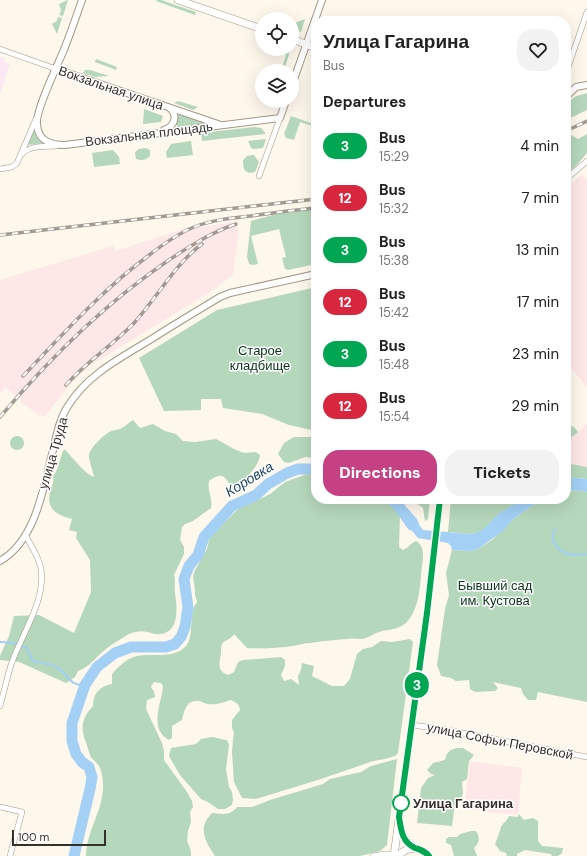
<!DOCTYPE html>
<meta charset="utf-8">
<style>
:root{--surface:#fff;--page:#f2f2f2;--text:#222;--muted:#767676;--accent:#c64184}
body{margin:0;font-family:"DM Sans",sans-serif;background:var(--page);color:var(--text);height:100vh;display:flex;flex-direction:column;font-size:15px;white-space:nowrap}
*{box-sizing:border-box;margin:0}
p{font-size:13px;color:var(--muted)}
.icon{flex:none;width:22px;height:22px;fill:none;stroke:currentColor;stroke-width:2;stroke-linecap:round;stroke-linejoin:round}
.map{position:relative;flex:1;overflow:hidden}
.drawer{position:absolute;left:311px;top:16px;width:260px;height:488px;display:flex;flex-direction:column;background:var(--surface);border-radius:16px;box-shadow:0 4px 16px #0002}
.drawer>*{flex:none}
.badge{padding:0 8px;border-radius:13px;font-size:14px;line-height:26px}
.tools{position:absolute;left:255px;top:12px;display:grid;gap:8px}
.tools a{display:grid;place-items:center;width:44px;height:44px;border-radius:50%;background:var(--surface);box-shadow:0 4px 16px #0002;font-size:20px}
.scale{position:absolute;left:12px;bottom:10px;width:94px;box-sizing:border-box;padding-left:4px;border:2px solid #353029;border-top:0;font-size:11px;line-height:14px;white-space:nowrap;color:#353029;-webkit-text-stroke:3px #fff;paint-order:stroke}
.map>.badge{position:absolute;translate:-50% -50%;box-shadow:0 0 0 2px #fff}
h2{padding:0 12px;font-size:15px;line-height:36px}
.round{display:grid;place-items:center;flex:none;width:42px;height:42px;border-radius:16px;background:var(--page)}
.head{display:flex;align-items:center;justify-content:space-between;height:68px;padding:0 12px}
h1{font-size:19px;font-weight:800;line-height:30px}
.cta{display:flex;gap:8px;margin-top:auto;padding:8px 12px}
.cta a{flex:1;height:46px;border-radius:16px;background:var(--accent);color:#fff;font-size:16px;font-weight:800;line-height:46px;text-align:center}
.cta a+a{background:var(--page);color:var(--text)}
ul{padding:0;list-style:none}
li{display:flex;align-items:center;gap:12px;height:52px;padding:0 12px}
li div{flex:1}
li b{display:block;font-size:15px}
li em{font-style:normal}
li .badge{min-width:44px;font-weight:700;text-align:center}
.map>svg:first-child{display:block}
</style>
<div class="map">
<svg width="587" height="856" viewBox="0 0 587 856">
<rect width="100%" height="100%" fill="#fef7ec"/>
<g fill="#fee8e7">
<polygon points="582,175 587,180 587,388 566,361 566,188"/>
<polygon points="235,222 239,231 233,275 210,292 91,365 73,381 45,416 40,416 21,402 21,399 19,397 17,399 12,392 4,387 4,391 0,392 0,280 113,246 116,251 190,227 194,228"/>
<polygon points="587,424 587,467 566,463 566,442"/>
<polygon points="470,761 522,768 518,815 464,809"/>
</g>
<polygon fill="#fce7f5" points="0,57 5,58 4,62 10,64 0,94"/>
<g fill="#b5d7bb">
<polygon points="68,0 63,16 59,15 61,11 59,4"/>
<polygon points="157,0 161,0 196,12 195,15 156,1"/>
<polygon points="58,17 62,18 57,34 52,24 57,21"/>
<polygon points="305,19 301,32 292,28 292,24"/>
<polygon points="271,49 282,49 289,52 289,54 284,71 281,71 286,55"/>
<polygon points="96,59 117,67 116,70 95,62"/>
<polygon points="85,70 90,70 109,76 95,77 83,73"/>
<path d="M587,93V110L568,119L566,128C566,117 563,104 575,97C578,95 583,95 587,93Z"/>
<polygon points="178,101 198,107 193,110 174,103"/>
<polygon points="144,109 163,116 161,122 143,124"/>
<path d="M181,114L213,124L179,128C174,124 175,116 181,114Z"/>
<polygon points="291,116 316,125 316,127 300,122 294,140 286,138 284,134"/>
<polygon points="254,127 261,128 266,134 202,141 201,133"/>
<polygon points="33,130 38,139 45,143 27,145"/>
<polygon points="587,134 587,153 575,167 566,175 566,167 569,161 566,141 571,140 569,136 571,135 578,139"/>
<polygon points="266,139 263,148 254,149 251,148 248,141"/>
<polygon points="191,141 193,155 167,158 166,152 171,144"/>
<path d="M145,148L150,150V156C146,160 142,161 136,159L135,152L139,149Z"/>
<polygon points="113,150 119,157 120,164 94,167 92,153"/>
<path d="M252,155H254L259,162L255,172C244,175 243,168 243,160L247,156Z"/>
<polygon points="316,209 316,264 288,270 285,269 282,258 286,257 279,229 251,236 258,264 253,265 249,264 247,257 251,221 276,214"/>
<polygon points="316,287 316,431 289,425 262,414 223,408 221,399 201,399 201,410 164,411 139,358 217,310"/>
<path d="M133,420L140,428L153,424L165,431L176,434L183,441L195,442L216,439L234,449L244,453L256,452L260,455C258,467 251,471 245,480C244,482 243,484 242,486C239,489 235,488 232,487C224,477 223,471 209,481C207,490 213,499 211,508L193,521L185,524L182,527L180,540L184,547V554L174,575C176,581 174,587 175,593C177,607 180,632 160,634C156,635 152,633 148,632C139,630 131,632 124,637C116,642 106,648 99,655C92,662 88,667 78,671L75,677L66,683L19,662L0,660V656L9,636L14,616L39,615L74,633L91,592L90,560L76,538L77,532L69,530L72,519C54,514 45,508 51,488C53,484 54,482 53,476C60,468 59,458 64,449C73,457 83,473 94,477C93,471 89,461 89,456C89,448 105,434 111,431C114,430 117,430 120,429C125,427 129,422 133,420Z"/>
<polygon points="566,424 574,427 578,432 566,442"/>
<circle cx="17" cy="443" r="7"/>
<polygon points="294,437 316,437 316,458 305,457 289,463 284,462 278,454 284,443"/>
<polygon points="566,463 587,467 587,479 566,477"/>
<path d="M307,474H316V499H386L391,503L400,515L399,547L403,550C409,548 410,543 416,541C427,547 422,563 421,574C420,590 418,610 407,622C399,630 388,629 379,632C373,634 368,638 362,639C357,639 352,638 347,639C334,640 322,641 310,643C304,643 299,645 293,646C278,648 262,649 247,648L234,634C231,640 224,640 222,644C221,646 221,651 221,654C219,663 217,671 228,675L234,672L238,662L243,660L281,657L285,660V666L281,675L284,681L291,679L299,685L298,676L301,670L302,663L314,666L312,676L332,686H344L350,679L357,654L363,649L372,647L381,641L392,642L410,639L413,642L398,753L395,756L385,759L373,761L321,779L256,799L242,798L234,782L232,752L233,739L234,733L232,728V720L240,710C239,703 236,702 230,700C223,703 215,705 208,704C204,704 200,700 196,701C186,701 184,712 182,720L172,726V738L169,740C148,729 162,702 163,686L161,683L154,682L151,686L152,689L154,691L155,697L147,700L146,709L162,743L164,751V760L187,792L192,801L193,807L190,812L191,822L188,831L187,841L191,851V856H86C87,826 108,806 102,775C101,766 96,763 91,757C89,753 88,749 87,745C80,729 81,719 93,706C93,693 100,686 112,684V674C118,667 127,658 137,656C152,653 171,659 184,648C196,638 187,615 197,602L195,595V589L193,578L194,572L207,549L209,540L215,532L239,508L252,501L258,500L270,494L285,482Z"/>
<polygon points="566,490 583,491 587,492 587,702 538,692 536,700 528,700 523,694 521,688 493,682 498,688 495,691 475,692 470,689 469,680 456,681 451,678 441,676 437,665 445,609 449,595 446,573 452,550 471,551 478,549 492,540 512,520 542,499 566,499"/>
<polygon points="411,499 430,499 428,519 425,521 423,508"/>
<polygon points="451,499 522,499 500,513 484,530 481,532 470,534 448,532"/>
<path d="M211,737C217,737 221,740 227,740L229,745L226,769L229,787L232,792L233,799L232,805L225,809H218L208,802L201,799L180,775L169,756L171,748L196,744L201,739Z"/>
<path d="M457,748H463L474,755L469,761L467,779L462,782L463,793L460,802L455,803L452,826L417,823L421,788L428,778L435,775L431,774L427,770L433,763L445,760C447,752 449,750 457,748Z"/>
<path d="M397,759L387,845L380,851L360,856H215C205,841 197,828 212,813C222,814 230,816 237,807H252L270,800L323,784L330,779L361,772L371,766Z"/>
<path d="M519,814L524,820L533,818L538,821V841L542,846L563,848L562,853L558,856H552L551,854L525,850L517,854V856H507L506,853L500,851L495,844C496,843 501,828 501,827C503,823 507,821 509,816L518,817Z"/>
<path d="M471,831H476C480,837 480,843 474,848L477,856H454L451,845L446,843V839L449,837H457L460,834Z"/>
</g>
<g fill="#a4d0f5">
<polygon points="566,477 587,479 587,492 583,491 566,490"/>
<path d="M522,499H542L512,520L503,531L478,549L471,551L452,550L451,546L448,543L418,538L401,518L407,508L417,519L420,526L423,530L470,534C487,532 488,522 500,513C507,508 515,504 522,499Z"/>
</g>
<g fill="none" stroke-linecap="round" stroke-linejoin="round">
<g stroke="#a4d0f5" stroke-width="2">
<path d="M555,529C548,540 558,550 568,554C574,556 581,554 587,554"/>
<path d="M0,642L15,643L26,647L33,661C40,663 50,663 56,667C69,673 67,686 85,685"/>
</g>
<g stroke="#a4d0f5" stroke-width="11">
<polyline points="391,499 398,505 412,525"/>
<polyline points="74,856 90,789 92,777 89,767 82,762 76,754 72,741 72,723 85,685 97,667 115,653 131,647 166,647 175,644 181,637 185,627 188,607 184,579 189,566 198,555 204,537 232,506 256,495 268,484 287,473 298,469 316,469"/>
</g>
<defs>
<g id="minor">
<polyline points="0,49 56,69"/>
<polyline points="566,73 587,12"/>
<path d="M22,154C30,145 45,147 56,146"/>
<polyline points="0,169 12,167 17,163 36,119"/>
<polyline points="259,176 280,118"/>
<polyline points="566,179 587,161"/>
<path d="M0,706C4,692 7,678 11,665C21,635 46,601 41,569C39,557 31,546 26,536"/>
<polyline points="412,725 447,730 587,757"/>
<polyline points="0,807 22,812 10,856"/>
<polyline points="373,856 385,854 394,854"/>
</g>
<g id="tertiary">
<path d="M82,0C76,17 70,35 63,52C57,66 35,112 37,124C38,141 50,145 65,145L280,118L286,101"/>
<polyline points="56,69 221,125"/>
<polyline points="292,85 322,0"/>
<polyline points="566,97 576,87 587,85"/>
<path d="M164,130C175,126 178,116 170,108"/>
<path d="M0,561C37,540 44,484 54,446C57,433 60,418 68,406C87,375 120,358 150,340C173,325 197,311 220,297L230,293L316,274"/>
</g>
<g id="secondary">
<polyline points="178,0 262,29"/>
<polyline points="292,39 316,48"/>
<path d="M400,824C402,836 406,843 417,849"/>
<polyline points="394,856 427,613 440,499"/>
<path d="M398,856C407,846 420,846 429,856"/>
</g>
</defs>
<use href="#minor" stroke="#a39888" stroke-width="6"/>
<use href="#tertiary" stroke="#a39888" stroke-width="8"/>
<use href="#secondary" stroke="#a39888" stroke-width="8"/>
<use href="#minor" stroke="#fff" stroke-width="5"/>
<use href="#tertiary" stroke="#fff" stroke-width="6"/>
<use href="#secondary" stroke="#fff" stroke-width="7"/>
<defs>
<g id="rail">
<polyline points="566,131 587,121"/>
<polyline points="0,235 316,199"/>
<path d="M23,376C63,334 101,291 148,256C162,245 177,234 194,227C212,220 231,218 250,216C272,213 294,210 316,208"/>
<path d="M66,385C86,362 113,345 134,323C157,298 174,265 202,244"/>
<path d="M0,417C50,358 105,303 169,260C190,246 212,232 236,224"/>
</g>
</defs>
<use href="#rail" stroke="#a19b92" stroke-width="3.5"/>
<use href="#rail" stroke="#fff" stroke-width="2" stroke-dasharray="6" stroke-linecap="butt"/>
</g>
<g fill="none" stroke-linecap="round" stroke-linejoin="round">
<defs>
<path id="line" d="M429,856C425,851 421,850 415,848C402,842 401,830 399,817L427,613L440,499"/>
</defs>
<use href="#line" stroke="#fff" stroke-width="9"/>
<use href="#line" stroke="#00a651" stroke-width="6"/>
</g>
<circle fill="#fff" stroke="#00a651" stroke-width="2" cx="401" cy="803" r="8"/>
<g text-anchor="middle" dominant-baseline="central" stroke-width="3" stroke-linejoin="round" paint-order="stroke">
<g font-size="13" fill="#353029" stroke="#fff">
<text transform="translate(111 88) rotate(19)">Вокзальная улица</text>
<text transform="translate(149 134) rotate(-7)">Вокзальная площадь</text>
<text transform="translate(53 453) rotate(-74)">улица Труда</text>
<text transform="translate(500 741) rotate(11)">улица Софьи Перовской</text>
</g>
<g font-size="13" fill="#063215" stroke="#fff">
<text x="260" y="350">Старое<tspan x="260" dy="15">кладбище</tspan></text>
<text x="495" y="585">Бывший сад<tspan x="495" dy="15">им. Кустова</tspan></text>
</g>
<g font-size="13" font-weight="bold" fill="#353029" stroke="#fff" text-anchor="start">
<text x="413" y="803">Улица Гагарина</text>
</g>
<g font-size="14" font-style="italic" fill="#143f5d" stroke="#fff">
<text transform="translate(249 479) rotate(-32)">Коровка</text>
</g>
</g>
</svg>
<div class="tools">
<a><svg class="icon" aria-label="locate" viewBox="0 0 24 24"><circle cx="12" cy="12" r="6"/><path d="M12 2v4M12 18v4M2 12h4M18 12h4"/></svg></a>
<a><svg class="icon" aria-label="layers" viewBox="0 0 24 24"><path d="M12 4l9 5-9 5-9-5zM3 14l9 5 9-5"/></svg></a>
</div>
<div class="scale">100 m</div>
<b class="badge" style="left:417px;top:685px;background:#00a651;color:#fff">3</b>
<section class="drawer">
<div class="head"><div><h1>Улица Гагарина</h1><p>Bus</p></div><a class="round"><svg class="icon" aria-label="heart" viewBox="0 0 24 24"><path d="M12 20l-8-8c-3-5 5-10 8-4 3-6 11-1 8 4z"/></svg></a></div>
<h2>Departures</h2>
<ul>
<li><span class="badge" style="background:#00a651;color:#fff">3</span><div><b>Bus</b><p>15:29</p></div><em>4 min</em></li>
<li><span class="badge" style="background:#d7263d;color:#fff">12</span><div><b>Bus</b><p>15:32</p></div><em>7 min</em></li>
<li><span class="badge" style="background:#00a651;color:#fff">3</span><div><b>Bus</b><p>15:38</p></div><em>13 min</em></li>
<li><span class="badge" style="background:#d7263d;color:#fff">12</span><div><b>Bus</b><p>15:42</p></div><em>17 min</em></li>
<li><span class="badge" style="background:#00a651;color:#fff">3</span><div><b>Bus</b><p>15:48</p></div><em>23 min</em></li>
<li><span class="badge" style="background:#d7263d;color:#fff">12</span><div><b>Bus</b><p>15:54</p></div><em>29 min</em></li>
</ul>
<div class="cta"><a>Directions</a><a>Tickets</a></div>
</section>
</div>
